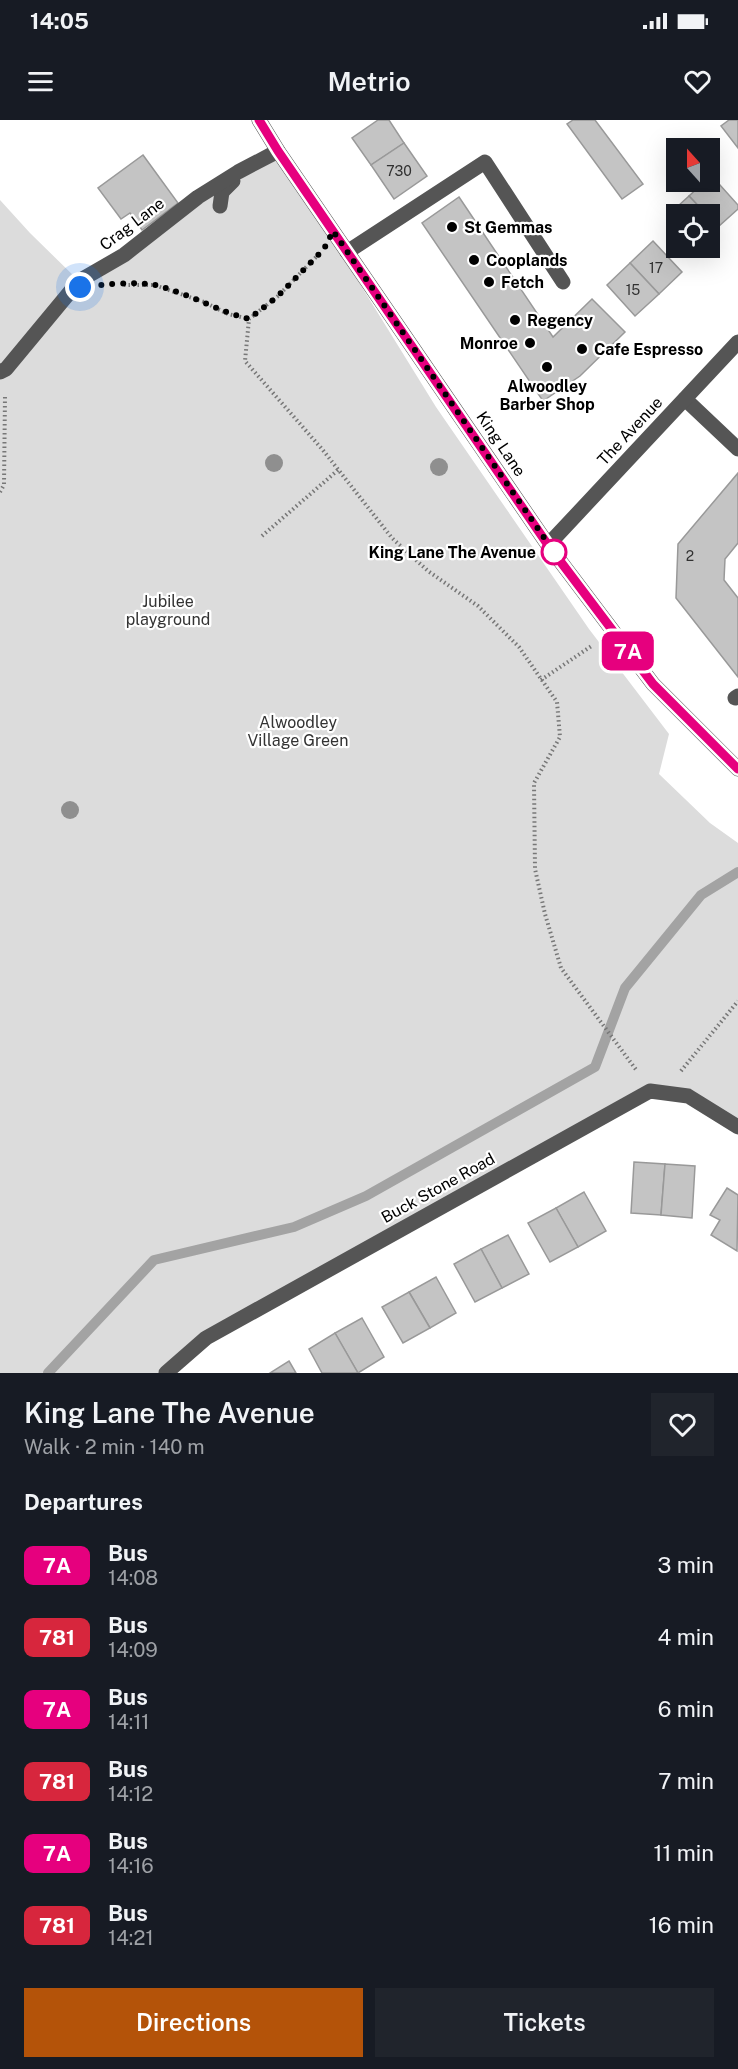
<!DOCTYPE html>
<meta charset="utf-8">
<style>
:root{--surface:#171b24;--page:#20242c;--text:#f1f3f6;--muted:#9ea1a6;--accent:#b45309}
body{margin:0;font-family:"Public Sans",sans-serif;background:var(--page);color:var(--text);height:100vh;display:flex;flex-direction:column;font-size:22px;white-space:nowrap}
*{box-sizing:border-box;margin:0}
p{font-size:20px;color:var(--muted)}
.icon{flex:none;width:33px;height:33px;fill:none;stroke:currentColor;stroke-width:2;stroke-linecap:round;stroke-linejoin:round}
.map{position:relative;height:1253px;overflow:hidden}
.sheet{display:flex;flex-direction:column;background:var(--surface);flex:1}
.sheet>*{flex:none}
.badge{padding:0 12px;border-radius:9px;font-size:21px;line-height:39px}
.needle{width:39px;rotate:339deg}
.fabs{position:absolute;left:666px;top:18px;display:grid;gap:12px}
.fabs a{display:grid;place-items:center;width:54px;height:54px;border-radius:0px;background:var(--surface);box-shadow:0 6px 24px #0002;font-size:30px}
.you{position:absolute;width:30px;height:30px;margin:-15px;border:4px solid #fff;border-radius:50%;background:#1a73e8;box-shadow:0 0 0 9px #1a73e833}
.map>.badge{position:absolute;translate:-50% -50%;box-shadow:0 0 0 3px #fff}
h2{padding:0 24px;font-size:22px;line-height:54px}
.round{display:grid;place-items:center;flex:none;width:63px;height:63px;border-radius:0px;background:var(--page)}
.overview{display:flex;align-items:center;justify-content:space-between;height:102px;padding:0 24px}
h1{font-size:28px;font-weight:600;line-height:45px}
.button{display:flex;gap:12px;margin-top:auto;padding:12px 24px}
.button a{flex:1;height:69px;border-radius:0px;background:var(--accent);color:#fff;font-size:24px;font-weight:600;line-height:69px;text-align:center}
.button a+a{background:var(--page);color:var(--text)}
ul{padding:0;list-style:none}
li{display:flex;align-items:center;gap:18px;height:72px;padding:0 24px}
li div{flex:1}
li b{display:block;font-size:22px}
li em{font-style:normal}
li .badge{min-width:66px;font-weight:700;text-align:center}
.status{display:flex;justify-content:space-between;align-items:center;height:42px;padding:0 30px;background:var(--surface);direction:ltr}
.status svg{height:16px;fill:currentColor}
header{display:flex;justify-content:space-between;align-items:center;height:78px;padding:0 24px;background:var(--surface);font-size:27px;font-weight:600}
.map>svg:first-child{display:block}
</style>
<div class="status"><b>14:05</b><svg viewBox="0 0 49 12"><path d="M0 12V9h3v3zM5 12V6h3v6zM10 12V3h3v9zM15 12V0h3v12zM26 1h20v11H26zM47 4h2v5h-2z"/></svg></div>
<header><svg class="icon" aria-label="menu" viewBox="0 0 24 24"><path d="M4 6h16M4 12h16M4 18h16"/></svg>Metrio<svg class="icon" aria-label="heart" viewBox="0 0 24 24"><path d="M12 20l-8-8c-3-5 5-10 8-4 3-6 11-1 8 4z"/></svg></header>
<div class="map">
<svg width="738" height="1253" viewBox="0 0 738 1253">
<rect width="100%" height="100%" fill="#fff"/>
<polygon fill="#dcdcdc" points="274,25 436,287 589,509 669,614 659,654 710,703 738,723 738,1007 688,976 650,971 206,1218 166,1253 0,1253 0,80 30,113 79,161"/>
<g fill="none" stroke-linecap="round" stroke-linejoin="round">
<polyline stroke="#a3a3a3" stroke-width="10" points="48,1253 154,1140 294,1107 366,1076 595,947 625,868 701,775 738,752"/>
</g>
<g fill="#c4c4c4" stroke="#999" stroke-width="1.5">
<polygon points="378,0 389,0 404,23 371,45 352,18"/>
<polygon points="573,0 595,0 643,64 622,79 567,4"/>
<polygon points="729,0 738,0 738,28 721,6"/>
<polygon points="404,23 427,56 394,79 371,45"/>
<polygon points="143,35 178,83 142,110 130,93 121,99 98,68"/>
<polygon points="711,55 738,85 738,89 718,107 710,98 710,94 706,94 689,76 704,62 710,62"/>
<polygon points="689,76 706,94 676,94 676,107 667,96"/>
<polygon points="459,77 553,217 592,179 625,212 580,256 543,281 422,103"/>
<polygon points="653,121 682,152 659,174 630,143"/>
<polygon points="630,143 659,174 635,196 607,165"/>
<polygon points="738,353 738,423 725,439 724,460 738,478 738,557 676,478 678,424"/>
<polygon points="634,1042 665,1044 661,1095 631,1093"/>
<polygon points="665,1044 695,1046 692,1098 661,1095"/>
<polygon points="727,1068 738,1075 737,1131 711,1115 720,1100 710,1095"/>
<polygon points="584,1072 606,1111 578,1127 556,1088"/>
<polygon points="556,1088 578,1127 550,1142 528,1103"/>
<polygon points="508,1115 529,1154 502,1168 481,1129"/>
<polygon points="481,1129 502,1168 475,1182 454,1144"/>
<polygon points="436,1157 456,1193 430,1208 409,1172"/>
<polygon points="409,1172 430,1208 403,1223 382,1187"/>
<polygon points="362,1198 384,1237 358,1253 335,1213"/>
<polygon points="335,1213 358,1253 322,1253 309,1229"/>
<polygon points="289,1241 296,1253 270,1253"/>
</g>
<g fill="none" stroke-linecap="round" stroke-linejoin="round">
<g stroke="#777" stroke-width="4" stroke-dasharray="1.5 3" stroke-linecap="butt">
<polyline points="319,134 278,176 249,199 245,241 322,329 392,418 428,451 478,486 519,527 557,582 560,617 534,663 535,749 545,794 561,848 637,951"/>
<polyline points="124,165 154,165 204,182 228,194 249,199"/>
<polyline points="0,372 4,365 5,276"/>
<polyline points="262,416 338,350"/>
<polyline points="541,560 593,525"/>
<polyline points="681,951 738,881"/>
</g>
<g stroke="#555" stroke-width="15">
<polyline points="259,0 278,31 548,425 653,564 738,649"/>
<polyline points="220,86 222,72 233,61"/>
<polyline points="347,132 485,42 563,162"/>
<polyline points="0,252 6,249 79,161 124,135 198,77 238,52 278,31"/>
<polyline points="685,279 738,329"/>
<polyline points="548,425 738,222"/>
<polyline points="735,578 738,576"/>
<polyline points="166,1253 206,1218 650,971 688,976 738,1007"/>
</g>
</g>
<g fill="#8f8f8f">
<circle cx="274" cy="343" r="9"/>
<circle cx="439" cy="347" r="9"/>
<circle cx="70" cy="690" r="9"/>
</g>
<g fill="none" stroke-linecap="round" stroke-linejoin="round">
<defs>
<polyline id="line" points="259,0 278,31 548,425 653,564 738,649"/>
</defs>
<use href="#line" stroke="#fff" stroke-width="14"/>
<use href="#line" stroke="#e6007e" stroke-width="9"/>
<path stroke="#000" stroke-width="6" stroke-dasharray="0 10.8" d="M80,167C99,165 137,161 155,165C188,173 217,191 249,199L278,176L324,129L333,111L554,432"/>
</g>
<g fill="#000" stroke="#fff" stroke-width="2">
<circle cx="452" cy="107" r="6"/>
<circle cx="474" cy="140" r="6"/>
<circle cx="489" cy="162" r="6"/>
<circle cx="515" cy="200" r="6"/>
<circle cx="530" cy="223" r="6"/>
<circle cx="582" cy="229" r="6"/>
<circle cx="547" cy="247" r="6"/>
</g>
<circle fill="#fff" stroke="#e6007e" stroke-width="3" cx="554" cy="432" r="12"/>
<g text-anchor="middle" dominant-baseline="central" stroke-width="4.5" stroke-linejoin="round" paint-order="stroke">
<g font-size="14" fill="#313131">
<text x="399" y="51">730</text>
<text x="656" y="148">17</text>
<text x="633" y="170">15</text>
<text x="690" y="436">2</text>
</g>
<g font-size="16" fill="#000" stroke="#fff">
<text transform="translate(132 104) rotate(-37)">Crag Lane</text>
<text transform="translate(630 311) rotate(-47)">The Avenue</text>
<text transform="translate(501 324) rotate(56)">King Lane</text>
<text transform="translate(438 1068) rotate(-29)">Buck Stone Road</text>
</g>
<g font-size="16" font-weight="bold" fill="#000" stroke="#fff" text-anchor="start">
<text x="464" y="107">St Gemmas</text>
<text x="486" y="140">Cooplands</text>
<text x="501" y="162">Fetch</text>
<text x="527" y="200">Regency</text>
<text x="518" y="223" text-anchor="end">Monroe</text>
<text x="594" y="229">Cafe Espresso</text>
<text x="547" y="266" text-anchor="middle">Alwoodley<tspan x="547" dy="18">Barber Shop</tspan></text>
</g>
<g font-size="16" font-weight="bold" fill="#000" stroke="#fff" text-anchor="end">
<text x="536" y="432">King Lane The Avenue</text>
</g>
<g font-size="16" fill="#333" stroke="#fff">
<text x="168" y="481">Jubilee<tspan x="168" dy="18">playground</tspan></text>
<text x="298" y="602">Alwoodley<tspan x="298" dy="18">Village Green</tspan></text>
</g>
</g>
</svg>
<div class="fabs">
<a><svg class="needle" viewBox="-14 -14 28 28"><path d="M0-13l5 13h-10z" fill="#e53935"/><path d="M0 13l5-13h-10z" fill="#9ea1a6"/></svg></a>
<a><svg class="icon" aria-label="locate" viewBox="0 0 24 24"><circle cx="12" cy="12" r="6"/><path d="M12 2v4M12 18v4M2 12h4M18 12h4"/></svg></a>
</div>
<div class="you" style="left:80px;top:167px"></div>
<b class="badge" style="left:628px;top:531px;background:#e6007e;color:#fff">7A</b>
</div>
<section class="sheet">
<div class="overview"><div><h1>King Lane The Avenue</h1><p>Walk · 2 min · 140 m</p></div><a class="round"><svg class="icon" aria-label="heart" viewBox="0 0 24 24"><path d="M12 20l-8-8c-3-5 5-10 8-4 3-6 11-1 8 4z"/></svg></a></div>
<h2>Departures</h2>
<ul>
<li><span class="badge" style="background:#e6007e;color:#fff">7A</span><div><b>Bus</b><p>14:08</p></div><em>3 min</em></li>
<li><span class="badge" style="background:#d7263d;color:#fff">781</span><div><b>Bus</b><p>14:09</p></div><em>4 min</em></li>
<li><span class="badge" style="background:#e6007e;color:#fff">7A</span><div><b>Bus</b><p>14:11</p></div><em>6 min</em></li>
<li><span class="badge" style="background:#d7263d;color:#fff">781</span><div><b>Bus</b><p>14:12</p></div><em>7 min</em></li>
<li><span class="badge" style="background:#e6007e;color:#fff">7A</span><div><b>Bus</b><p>14:16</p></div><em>11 min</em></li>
<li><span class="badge" style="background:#d7263d;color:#fff">781</span><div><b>Bus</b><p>14:21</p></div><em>16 min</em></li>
</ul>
<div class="button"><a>Directions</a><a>Tickets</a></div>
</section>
